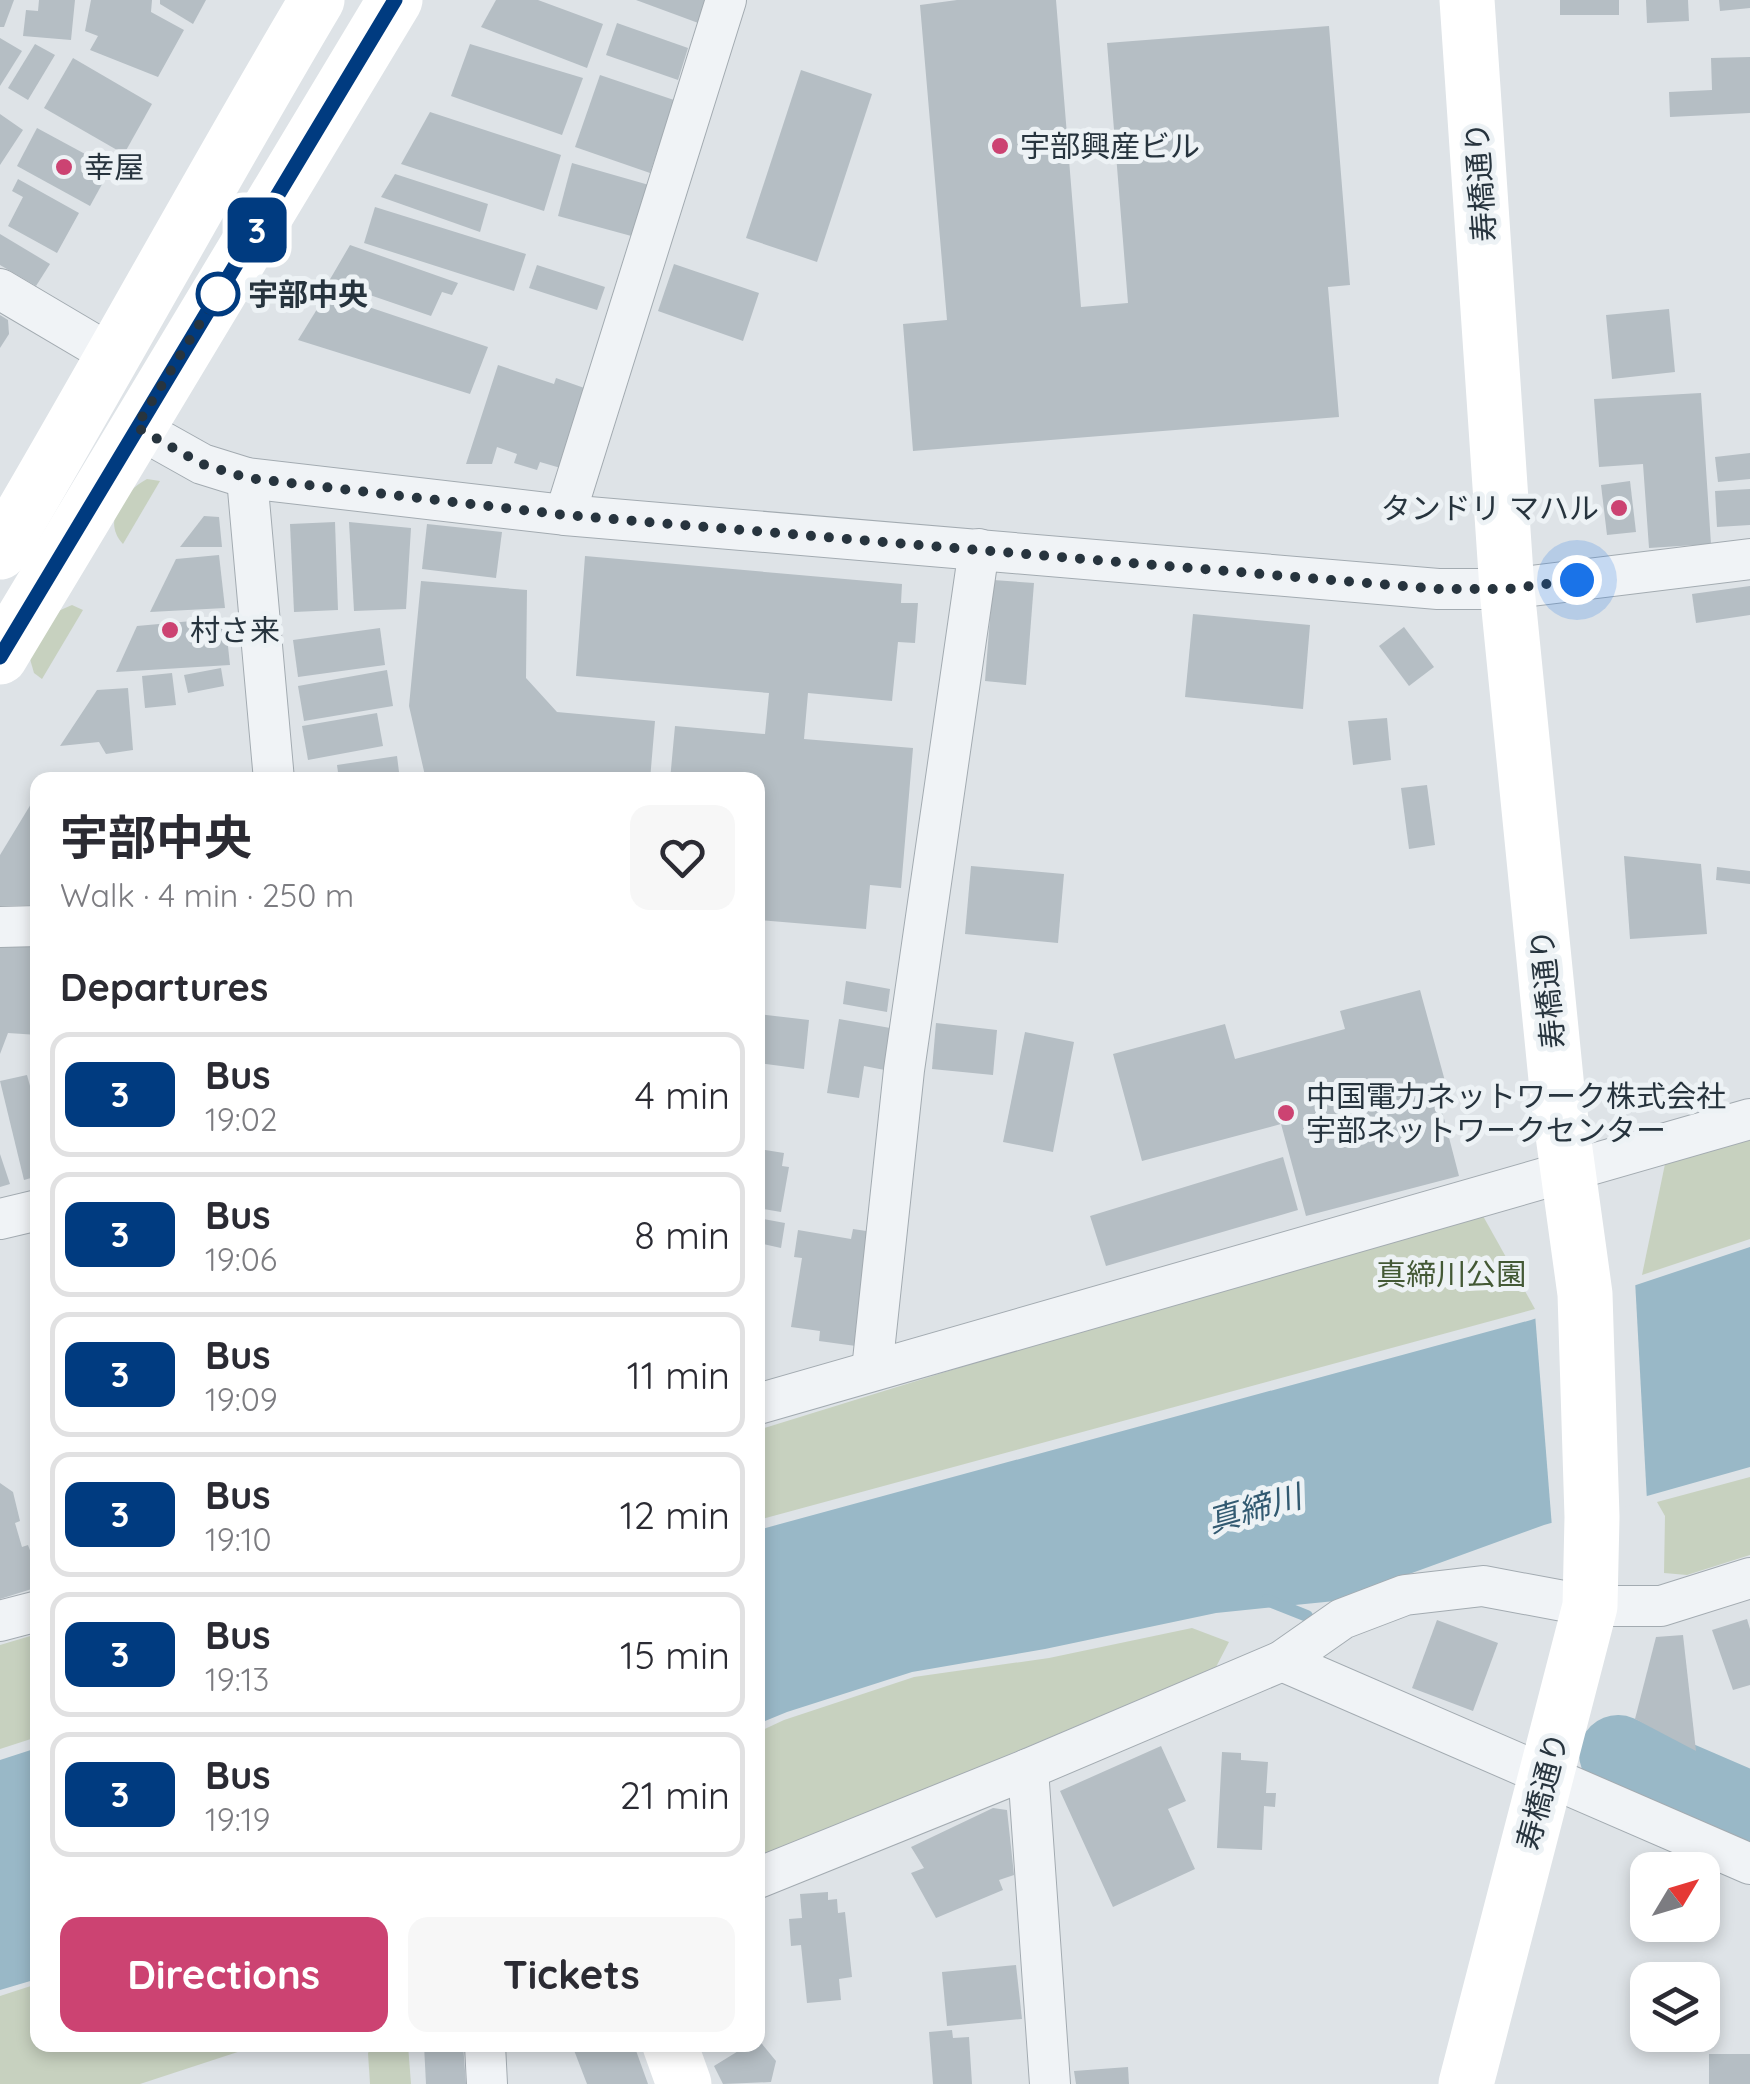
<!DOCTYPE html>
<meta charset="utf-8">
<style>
:root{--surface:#fff;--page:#f7f7f7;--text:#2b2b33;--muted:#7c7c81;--line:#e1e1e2;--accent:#cc4372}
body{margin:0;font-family:Quicksand,"Noto Sans JP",sans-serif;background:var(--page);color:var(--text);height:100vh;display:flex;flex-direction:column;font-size:38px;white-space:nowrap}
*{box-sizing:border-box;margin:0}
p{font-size:32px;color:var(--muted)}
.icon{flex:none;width:55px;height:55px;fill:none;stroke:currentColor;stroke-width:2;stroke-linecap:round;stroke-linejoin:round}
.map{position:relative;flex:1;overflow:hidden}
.sheet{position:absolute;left:30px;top:772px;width:735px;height:1280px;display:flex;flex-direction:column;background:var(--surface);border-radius:20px;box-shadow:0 5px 15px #0003}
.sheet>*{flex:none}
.badge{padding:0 20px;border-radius:15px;font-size:35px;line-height:65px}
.needle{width:65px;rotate:52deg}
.buttons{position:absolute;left:1630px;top:1852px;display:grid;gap:20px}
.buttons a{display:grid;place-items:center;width:90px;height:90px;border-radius:20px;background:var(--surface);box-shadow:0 5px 15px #0003;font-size:50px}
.you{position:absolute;width:50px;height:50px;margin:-25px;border:8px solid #fff;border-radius:50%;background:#1a73e8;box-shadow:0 0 0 15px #1a73e833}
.map>.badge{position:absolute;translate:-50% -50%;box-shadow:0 0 0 5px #fff}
h2{padding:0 30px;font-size:38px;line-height:90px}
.round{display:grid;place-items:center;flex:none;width:105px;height:105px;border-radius:20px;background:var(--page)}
.headline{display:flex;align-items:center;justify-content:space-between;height:170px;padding:0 30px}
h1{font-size:48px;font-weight:700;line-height:75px}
.action{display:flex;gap:20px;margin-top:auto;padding:20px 30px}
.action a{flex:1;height:115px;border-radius:20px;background:var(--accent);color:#fff;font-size:40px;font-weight:700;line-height:115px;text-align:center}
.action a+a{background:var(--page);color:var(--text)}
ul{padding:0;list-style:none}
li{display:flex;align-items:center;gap:30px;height:125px;margin:0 20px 15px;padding:0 10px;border:5px solid var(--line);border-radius:20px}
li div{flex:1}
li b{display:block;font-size:38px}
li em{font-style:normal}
li .badge{min-width:110px;font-weight:700;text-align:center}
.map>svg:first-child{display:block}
</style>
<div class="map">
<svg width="1750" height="2084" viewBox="0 0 1750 2084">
<rect width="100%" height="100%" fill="#dee3e7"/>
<g fill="#c7d1bf">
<path d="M147,479L160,481L123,544C101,521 124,491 147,479Z"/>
<polygon points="72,605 83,610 42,679 34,673 30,659 56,612"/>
<polygon points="1750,1140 1750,1239 1642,1275 1665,1164"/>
<polygon points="1478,1207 1535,1309 758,1520 758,1430"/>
<polygon points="1750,1477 1750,1555 1687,1575 1664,1573 1665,1516 1657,1502"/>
<polygon points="1192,1628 1229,1642 1216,1667 758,1861 758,1732 784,1720 914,1677 1049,1658"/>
<polygon points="37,1634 37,1737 0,1749 0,1645"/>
<polygon points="37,1984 38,2045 259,2045 140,2084 0,2084 0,1996"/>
<polygon points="373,2045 408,2045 411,2084 370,2084 368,2053"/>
</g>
<g fill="#99b8c7">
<polygon points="1750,1247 1750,1467 1544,1525 1335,1601 1216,1613 1045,1649 912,1672 787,1712 758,1724 758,1530 1531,1320"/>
<polygon points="37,1748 37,1979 0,1990 0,1760"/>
</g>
<polygon fill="#dee3e7" points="1635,1280 1647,1501 1552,1527 1535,1314"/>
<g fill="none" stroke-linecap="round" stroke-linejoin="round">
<polyline stroke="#99b8c7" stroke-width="12" points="1267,1600 1307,1616"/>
<polyline stroke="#99b8c7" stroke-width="78" points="1618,1754 1750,1811"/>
</g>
<g fill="#b5bec4">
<polygon points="0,0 14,0 4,27 0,27"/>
<polygon points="39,0 75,0 71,40 23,36 26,10 38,11"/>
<polygon points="91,0 152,0 151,12 184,30 158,77 90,50 98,36 85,31"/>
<polygon points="160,0 206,0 193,24 160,4"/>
<polygon points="496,0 538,0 603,24 587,68 481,27"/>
<polygon points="636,0 709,0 701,24"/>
<polygon points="957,0 1056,0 1081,307 1128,303 1107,43 1329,26 1350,285 1328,287 1339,417 913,451 903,324 947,320 920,5"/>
<rect x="1560" y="0" width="59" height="15"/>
<polygon points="1646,0 1688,0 1689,21 1647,23"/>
<polygon points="1719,0 1750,0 1750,8 1720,11"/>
<polygon points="617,23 688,48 678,80 606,55"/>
<polygon points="0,38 22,51 0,86"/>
<polygon points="35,44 55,55 28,100 8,88"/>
<polygon points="470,44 583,78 562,135 451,96"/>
<polygon points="1750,57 1750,113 1670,117 1669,92 1712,90 1711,58"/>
<polygon points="73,58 152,104 124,154 44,108"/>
<polygon points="801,70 872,94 817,262 746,238"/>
<polygon points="600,75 674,100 650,173 575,147"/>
<polygon points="430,112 561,155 544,211 401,164"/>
<polygon points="0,114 23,130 0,165"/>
<polygon points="37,128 111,168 90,206 17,166"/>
<polygon points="572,163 649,185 635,237 558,216"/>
<polygon points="395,174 488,204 480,232 381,197"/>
<polygon points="18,179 79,213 57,253 8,226 23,197 12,191"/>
<polygon points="375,207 526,254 514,291 364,243"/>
<polygon points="0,234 50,264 36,286 0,265"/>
<polygon points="350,245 458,283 452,295 442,292 431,316 329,281"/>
<polygon points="674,264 759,293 743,341 658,311"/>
<polygon points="537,265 605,287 597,310 529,288"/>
<polygon points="327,293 488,347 470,394 298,340"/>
<polygon points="1669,309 1675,372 1612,379 1606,315"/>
<polygon points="0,315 8,320 9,334 0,348"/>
<polygon points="498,365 554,384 556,378 590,390 564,469 540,462 537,470 514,463 517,454 497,447 492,464 466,464"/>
<polygon points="1701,393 1711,544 1649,548 1643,464 1599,467 1594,399"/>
<polygon points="1750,453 1750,479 1718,482 1715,457"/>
<polygon points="1630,481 1636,532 1607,535 1601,485"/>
<polygon points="1750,489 1750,525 1717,527 1715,491"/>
<polygon points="204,516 219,517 222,547 180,547"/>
<polygon points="335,522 338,610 294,612 290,524"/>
<polygon points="349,522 411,528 406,609 354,611"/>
<polygon points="427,524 502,532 496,578 422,569"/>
<polygon points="219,555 225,608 150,612 176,559"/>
<polygon points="585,556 902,584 901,603 918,603 915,643 898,642 892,701 808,693 804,739 913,748 901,888 870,885 866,929 758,920 758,780 670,780 675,726 765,734 769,693 576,676"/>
<polygon points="993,580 1034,583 1026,685 985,681"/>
<polygon points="421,581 527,590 526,678 557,712 655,721 650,780 426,780 409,706"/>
<polygon points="1750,586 1750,615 1696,623 1692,594"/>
<polygon points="1193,614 1310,625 1303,709 1185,697"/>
<polygon points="225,618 230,665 116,672 137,626"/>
<polygon points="1404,627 1434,667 1409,686 1379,646"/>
<polygon points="380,628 385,665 298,677 293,640"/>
<polygon points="221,668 224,686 188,693 184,675"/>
<polygon points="387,670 393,706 304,721 298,686"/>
<polygon points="172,673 176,705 145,708 142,676"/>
<polygon points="128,688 133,750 106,754 99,742 60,746 97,690"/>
<polygon points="377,713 383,746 308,760 302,726"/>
<polygon points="1387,718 1391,760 1353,765 1348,721"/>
<polygon points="397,756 400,780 339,780 337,765"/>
<polygon points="1427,785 1435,845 1409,849 1401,788"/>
<polygon points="34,799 38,799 38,905 0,906 0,855"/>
<polygon points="1624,856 1701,864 1707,934 1630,939"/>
<polygon points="971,866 1064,874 1058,943 965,934"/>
<polygon points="1717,867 1750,871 1750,884 1716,880"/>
<polygon points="38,942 38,1035 8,1033 0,1054 0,943"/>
<polygon points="846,981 890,989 887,1012 843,1004"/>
<polygon points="1420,990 1448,1092 1440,1103 1459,1176 1306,1216 1281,1124 1142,1161 1113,1054 1225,1024 1235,1059 1345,1029 1340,1011"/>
<polygon points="758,1014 809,1020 804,1069 758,1063"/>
<polygon points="839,1019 896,1029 890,1071 864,1066 859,1098 827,1093"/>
<polygon points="936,1023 997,1030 993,1075 932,1069"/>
<polygon points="1025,1032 1074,1042 1053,1152 1003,1142"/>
<polygon points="27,1075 38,1115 38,1176 24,1180 0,1081"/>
<polygon points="758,1149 784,1153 782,1166 789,1167 781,1212 758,1208"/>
<polygon points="0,1154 10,1184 0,1187"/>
<polygon points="1283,1157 1298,1210 1106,1266 1090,1216"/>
<polygon points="758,1218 785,1223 781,1248 758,1243"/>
<polygon points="853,1229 873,1232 856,1346 819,1341 820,1331 791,1327 802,1258 794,1257 798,1230 851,1239"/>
<polygon points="0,1483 13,1492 20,1521 15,1523 22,1547 28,1545 38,1572 38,1587 0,1599"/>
<polygon points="1747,1619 1750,1629 1750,1685 1733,1690 1712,1630"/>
<polygon points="1437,1620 1498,1643 1473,1711 1412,1688"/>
<polygon points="1683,1635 1696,1751 1635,1719 1656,1637"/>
<polygon points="1161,1746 1186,1801 1168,1809 1195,1869 1113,1907 1060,1791"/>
<polygon points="1222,1752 1241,1753 1241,1760 1268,1762 1266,1793 1276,1793 1275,1807 1264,1806 1262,1850 1217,1848"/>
<polygon points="993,1808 1007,1810 1014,1875 999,1880 1003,1890 936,1918 911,1873 924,1868 911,1847"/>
<polygon points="828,1892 828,1900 837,1899 838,1913 845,1912 852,1977 839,1979 841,2000 807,2003 801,1945 791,1946 789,1919 802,1918 800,1894"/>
<polygon points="1016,1965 1022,2019 947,2026 942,1972"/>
<polygon points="952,2030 953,2038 969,2037 972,2084 933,2084 929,2032"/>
<polygon points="758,2039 776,2061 771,2082 723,2084 714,2066 748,2045 758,2045"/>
<polygon points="424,2045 463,2045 466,2084 426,2084"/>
<polygon points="572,2045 634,2045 648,2084 587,2084"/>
<rect x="1709" y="2054" width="41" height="30"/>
<polygon points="1128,2067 1129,2084 1076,2084 1074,2071"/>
</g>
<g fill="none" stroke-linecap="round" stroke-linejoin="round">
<defs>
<g id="street">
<polyline points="0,289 115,357"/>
<polyline points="136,427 202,464 247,478 565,515 1438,589 1507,589 1750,559"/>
<polyline points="247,478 274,780"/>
<polyline points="565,515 726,0"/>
<polyline points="0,927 38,926"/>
<polyline points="0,1219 38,1210"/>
<polyline points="872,1370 904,1070 979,549"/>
<polyline points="758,1404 1750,1119"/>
<polyline points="0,1621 38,1611"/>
<polyline points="1282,1661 1750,1864"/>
<polyline points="1028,1769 1050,2084"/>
<polyline points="758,1878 1028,1769 1282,1661 1342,1619 1405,1595 1483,1586 1590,1606 1661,1606 1750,1578"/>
<polyline points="485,2045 487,2084"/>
</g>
</defs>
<use href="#street" stroke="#a3abb1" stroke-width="42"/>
<use href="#street" stroke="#f0f3f6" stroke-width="40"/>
<g stroke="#fff" stroke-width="55">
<path d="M0,552C108,369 209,182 317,0"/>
<polyline points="0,657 395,0"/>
<polyline points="670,2045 684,2084"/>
<polyline points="1466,2084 1590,1606 1592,1517 1585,1294 1558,1099 1507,589 1467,0"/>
</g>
</g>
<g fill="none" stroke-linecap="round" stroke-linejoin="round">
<defs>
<polyline id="line" points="0,657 395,0"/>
</defs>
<use href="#line" stroke="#fff" stroke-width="22"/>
<use href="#line" stroke="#003b80" stroke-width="15"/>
<polyline stroke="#27343e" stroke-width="10" stroke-dasharray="0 18" points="218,294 136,427 202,464 247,478 565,515 1438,589 1508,589 1577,580"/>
</g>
<g fill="#cc4372" stroke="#edf2f5" stroke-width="4">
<circle cx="1000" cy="146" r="10"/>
<circle cx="64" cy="167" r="10"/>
<circle cx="1619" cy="508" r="10"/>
<circle cx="170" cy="630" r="10"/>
<circle cx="1286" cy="1113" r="10"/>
</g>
<circle fill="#fff" stroke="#003b80" stroke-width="5" cx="218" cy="294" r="20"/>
<g text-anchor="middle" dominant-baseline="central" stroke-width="10" stroke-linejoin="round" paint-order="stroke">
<g font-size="30" fill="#27343e" stroke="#edf2f5" text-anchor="start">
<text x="1020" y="146">宇部興産ビル</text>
<text x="84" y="167">幸屋</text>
<text x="1599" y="508" text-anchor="end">タンドリ マハル</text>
<text x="190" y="630">村さ来</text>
<text x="1306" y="1096">中国電力ネットワーク株式会社<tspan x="1306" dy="34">宇部ネットワークセンター</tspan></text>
</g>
<g font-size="30" fill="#27343e" stroke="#edf2f5">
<text transform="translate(1480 182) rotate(-94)">寿橋通り</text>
<text transform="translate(1547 989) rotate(-96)">寿橋通り</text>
<text transform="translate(1542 1791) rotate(-75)">寿橋通り</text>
</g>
<g font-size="30" font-weight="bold" fill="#27343e" stroke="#edf2f5" text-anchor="start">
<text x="248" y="294">宇部中央</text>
</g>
<g font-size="30" fill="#435935" stroke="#edf2f5">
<text x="1451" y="1274">真締川公園</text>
</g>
<g font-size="32" font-style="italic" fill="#325a71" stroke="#edf2f5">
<text transform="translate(1254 1508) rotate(-16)">真締川</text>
</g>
</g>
</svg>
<div class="buttons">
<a><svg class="needle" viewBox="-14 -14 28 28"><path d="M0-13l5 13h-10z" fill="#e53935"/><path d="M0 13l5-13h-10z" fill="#7c7c81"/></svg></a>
<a><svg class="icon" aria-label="layers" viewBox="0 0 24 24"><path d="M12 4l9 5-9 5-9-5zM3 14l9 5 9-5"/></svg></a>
</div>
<div class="you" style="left:1577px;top:580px"></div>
<b class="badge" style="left:257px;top:230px;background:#003b80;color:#fff">3</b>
<section class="sheet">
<div class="headline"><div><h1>宇部中央</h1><p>Walk · 4 min · 250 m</p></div><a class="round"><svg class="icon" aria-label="heart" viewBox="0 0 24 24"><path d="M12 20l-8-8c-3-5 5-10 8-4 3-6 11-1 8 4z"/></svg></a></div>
<h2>Departures</h2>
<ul>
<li><span class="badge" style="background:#003b80;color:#fff">3</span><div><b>Bus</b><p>19:02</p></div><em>4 min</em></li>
<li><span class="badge" style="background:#003b80;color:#fff">3</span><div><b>Bus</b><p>19:06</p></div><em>8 min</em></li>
<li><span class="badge" style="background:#003b80;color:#fff">3</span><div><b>Bus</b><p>19:09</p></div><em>11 min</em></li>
<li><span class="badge" style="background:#003b80;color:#fff">3</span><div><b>Bus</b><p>19:10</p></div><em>12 min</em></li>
<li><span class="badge" style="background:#003b80;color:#fff">3</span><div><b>Bus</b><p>19:13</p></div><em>15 min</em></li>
<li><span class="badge" style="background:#003b80;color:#fff">3</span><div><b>Bus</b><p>19:19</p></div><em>21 min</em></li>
</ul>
<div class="action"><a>Directions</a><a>Tickets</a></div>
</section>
</div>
